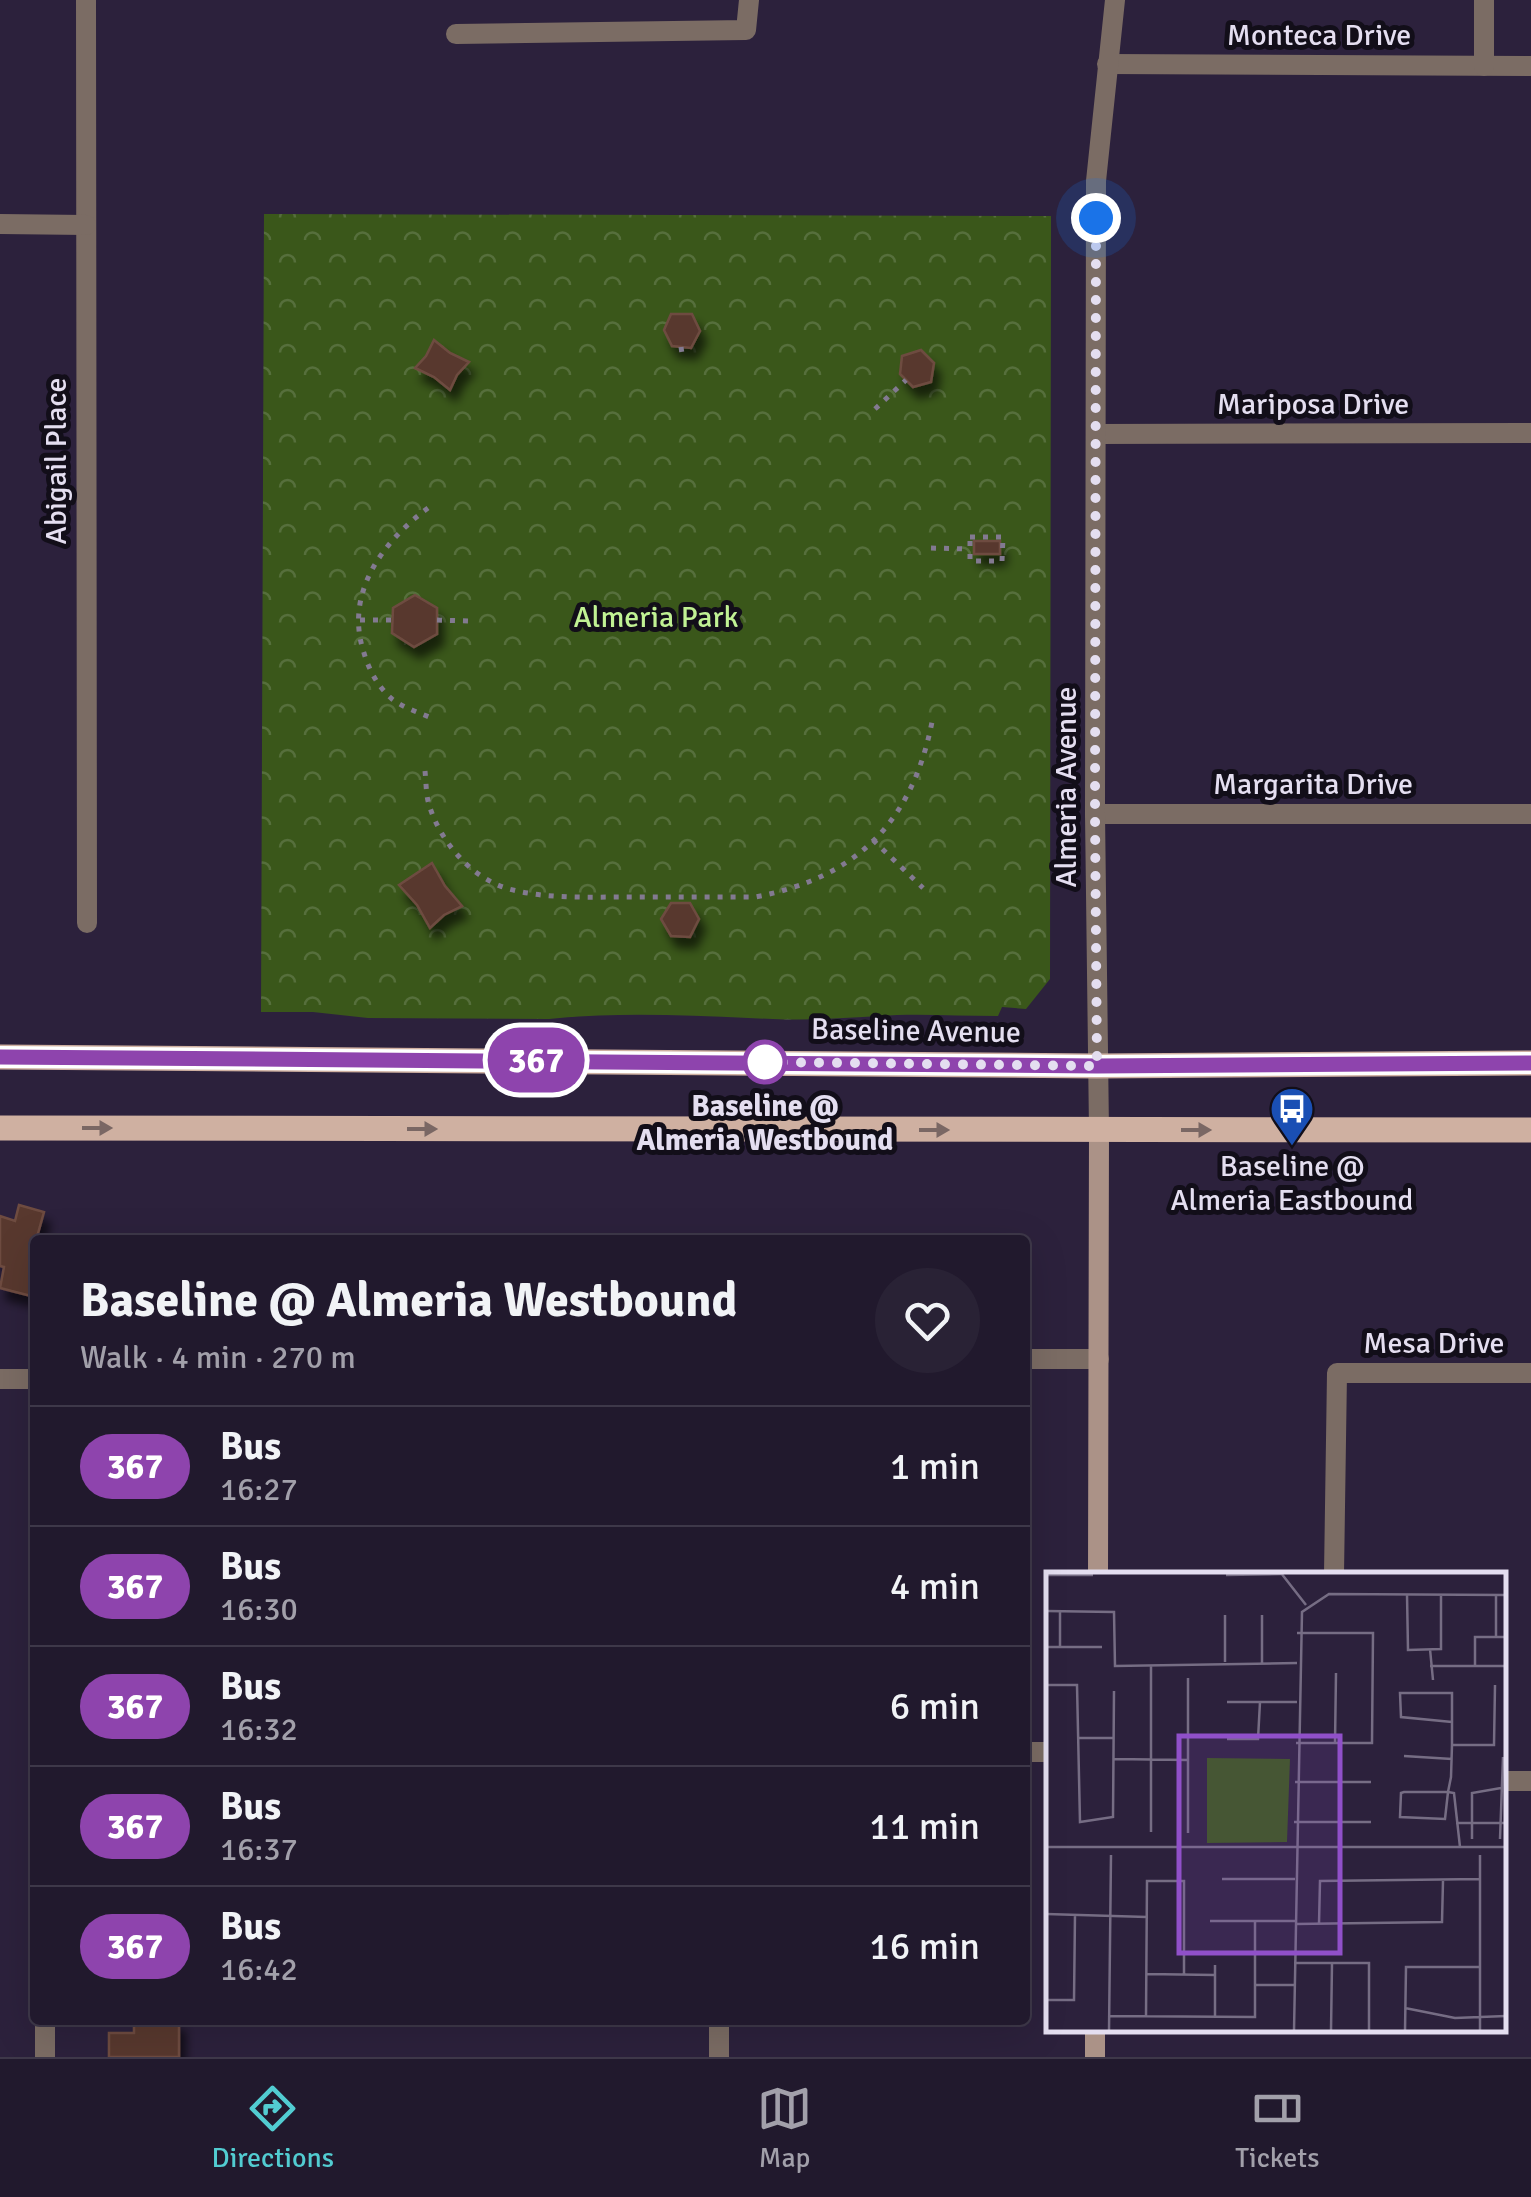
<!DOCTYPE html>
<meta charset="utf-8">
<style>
:root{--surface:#21192d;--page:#292235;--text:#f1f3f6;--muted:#a2a0aa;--line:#3e3849;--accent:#52ccd1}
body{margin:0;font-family:Signika,sans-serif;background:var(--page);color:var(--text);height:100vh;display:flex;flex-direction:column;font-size:38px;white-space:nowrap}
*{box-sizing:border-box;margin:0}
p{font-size:32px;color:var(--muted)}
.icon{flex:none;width:55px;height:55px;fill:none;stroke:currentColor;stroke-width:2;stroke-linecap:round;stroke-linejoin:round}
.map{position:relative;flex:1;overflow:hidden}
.side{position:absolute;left:30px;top:1235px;width:1000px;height:790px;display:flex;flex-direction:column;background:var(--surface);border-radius:10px;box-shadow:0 10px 40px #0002,0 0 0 2px var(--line)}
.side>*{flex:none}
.badge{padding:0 20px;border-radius:32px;font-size:35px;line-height:65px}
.you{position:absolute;width:50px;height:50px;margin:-25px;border:8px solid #fff;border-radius:50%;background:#1a73e8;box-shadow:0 0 0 15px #1a73e833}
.map>.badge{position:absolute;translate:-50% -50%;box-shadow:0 0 0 5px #fff}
.round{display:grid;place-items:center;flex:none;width:105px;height:105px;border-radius:52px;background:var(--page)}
.head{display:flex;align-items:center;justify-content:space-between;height:170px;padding:0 50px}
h1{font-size:48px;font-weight:700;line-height:75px}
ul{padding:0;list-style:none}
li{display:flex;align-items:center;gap:30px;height:120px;padding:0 50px;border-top:2px solid var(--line)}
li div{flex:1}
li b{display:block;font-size:38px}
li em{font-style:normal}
li .badge{min-width:110px;font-weight:700;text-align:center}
.menu{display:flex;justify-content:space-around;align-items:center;height:140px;border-top:2px solid var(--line);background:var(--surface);font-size:28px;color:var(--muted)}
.menu a{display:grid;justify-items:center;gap:5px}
.menu .active{color:var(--accent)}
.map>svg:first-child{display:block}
</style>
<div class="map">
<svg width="1531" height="2057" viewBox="0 0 1531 2057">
<defs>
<pattern id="park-crowns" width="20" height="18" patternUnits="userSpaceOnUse" patternTransform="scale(2.5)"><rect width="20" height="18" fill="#3a571a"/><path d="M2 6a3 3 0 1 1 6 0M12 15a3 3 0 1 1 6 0" fill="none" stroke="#566f3c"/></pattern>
<filter id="shadow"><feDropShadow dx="6" dy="11" stdDeviation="5" flood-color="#0009"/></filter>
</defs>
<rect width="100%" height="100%" fill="#2c213c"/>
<path fill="url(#park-crowns)" d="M264,214L1051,216L1050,979L1026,1009L1002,1007L998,1016C964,1016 930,1014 897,1015C856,1017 815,1021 773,1019C699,1016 623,1011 549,1019L368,1018L313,1012H261Z"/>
<g fill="#58382d" stroke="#6e4c41" stroke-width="2.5" filter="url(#shadow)">
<polygon points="671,314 692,314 700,331 691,348 672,346 664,330"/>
<polygon points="434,340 450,353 469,362 457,375 450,390 434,377 415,368 426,356"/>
<polygon points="921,350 934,363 931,382 913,387 900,374 902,356"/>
<rect x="974" y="541" width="26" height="13"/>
<polygon points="415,595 437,608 437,634 414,647 392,633 393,608"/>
<polygon points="432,863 445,886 462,906 444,915 430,928 417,905 399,885"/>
<polygon points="671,903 690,903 699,919 690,937 671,936 661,919"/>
<polygon points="19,1205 44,1212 31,1258 35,1259 35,1282 31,1296 0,1288 4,1267 0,1266 0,1216 15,1221"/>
<polygon points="134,2020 179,2020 179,2057 109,2057 109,2033 134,2033"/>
</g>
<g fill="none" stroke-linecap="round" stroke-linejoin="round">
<g stroke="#837a91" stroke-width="5" stroke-dasharray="5 8" stroke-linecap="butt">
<polyline points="681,347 682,354"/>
<polyline points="875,409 906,380"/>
<path d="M428,508C382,542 344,594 364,653C369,670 378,687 392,699C404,708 420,713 434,719"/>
<polygon points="970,537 1003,537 1002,561 970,561"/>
<polyline points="931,548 970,549"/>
<polyline points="360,620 392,620"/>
<polyline points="437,620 471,621"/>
<path d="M425,771C426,781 426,792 428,801C438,839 470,878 509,889C546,899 586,897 624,897C668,897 711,897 755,897C856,878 912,823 932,722"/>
<polyline points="873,840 923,888"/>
</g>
<g stroke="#7b6c64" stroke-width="20">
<polyline points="86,0 87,923"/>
<polyline points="456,34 746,30 749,0"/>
<polyline points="1107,64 1531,66"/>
<polyline points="1484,66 1484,0"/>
<polyline points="0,224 86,225"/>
<polyline points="1096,434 1531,433"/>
<polyline points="1095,814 1531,814"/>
<polyline points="1099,1131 1095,814 1096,181 1115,0"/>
<polyline points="1025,1359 1099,1359"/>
<polyline points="0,1379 35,1379"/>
<polyline points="1334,1574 1337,1373 1531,1373"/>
<polyline points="1025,1752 1048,1752"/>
<polyline points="1504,1781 1531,1781"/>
<polyline points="45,2057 45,2020"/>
<polyline points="719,2057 719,2020"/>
</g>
<g stroke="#ab9287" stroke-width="20">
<polyline points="1098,1574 1099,1131"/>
<polyline points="1095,2057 1095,2030"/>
</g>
<g stroke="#cfb0a1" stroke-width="25">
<polyline points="0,1057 1097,1066 1531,1063"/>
<polyline points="0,1128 1531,1130"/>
</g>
</g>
<defs><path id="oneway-solid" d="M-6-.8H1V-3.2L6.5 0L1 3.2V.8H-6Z" transform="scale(2.5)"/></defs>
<g fill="#7a6764">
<use href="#oneway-solid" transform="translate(97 1128)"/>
<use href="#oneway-solid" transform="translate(422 1129)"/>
<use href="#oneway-solid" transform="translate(934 1130)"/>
<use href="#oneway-solid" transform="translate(1196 1130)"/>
</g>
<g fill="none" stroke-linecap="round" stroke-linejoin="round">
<defs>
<polyline id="line" points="0,1057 1097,1066 1531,1063"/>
</defs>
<use href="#line" stroke="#fff" stroke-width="22"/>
<use href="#line" stroke="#8e44ad" stroke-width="15"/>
<polyline stroke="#e4def0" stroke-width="10" stroke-dasharray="0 18" points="765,1062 1097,1066 1095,814 1096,218"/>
</g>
<defs>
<symbol id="bus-pin" viewBox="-11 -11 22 30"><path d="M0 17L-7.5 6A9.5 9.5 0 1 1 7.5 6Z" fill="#1a4fb4" stroke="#120e19"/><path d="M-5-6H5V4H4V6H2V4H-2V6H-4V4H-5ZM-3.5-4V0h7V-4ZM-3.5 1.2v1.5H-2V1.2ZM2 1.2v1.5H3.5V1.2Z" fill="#fff"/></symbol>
</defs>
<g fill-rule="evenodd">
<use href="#bus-pin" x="1267" y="1084" width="50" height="68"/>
</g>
<circle fill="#fff" stroke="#8e44ad" stroke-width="5" cx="765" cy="1062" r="20"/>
<g text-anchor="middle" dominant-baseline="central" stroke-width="10" stroke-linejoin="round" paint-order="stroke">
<g font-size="30" fill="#e4def0" stroke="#120e19">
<text x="1319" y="35">Monteca Drive</text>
<text x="1313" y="404">Mariposa Drive</text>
<text transform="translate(56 461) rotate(-90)">Abigail Place</text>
<text x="1313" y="784">Margarita Drive</text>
<text transform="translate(1066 787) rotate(-90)">Almeria Avenue</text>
<text transform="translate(916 1031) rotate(1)">Baseline Avenue</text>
<text x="1434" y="1343">Mesa Drive</text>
</g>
<g font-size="30" fill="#c1f294" stroke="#120e19">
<text x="656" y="617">Almeria Park</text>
</g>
<g font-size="30" font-weight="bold" fill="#e4def0" stroke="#120e19">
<text x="765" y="1106">Baseline @<tspan x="765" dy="34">Almeria Westbound</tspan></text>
</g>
<g font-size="30" fill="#e4def0" stroke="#120e19">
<text x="1292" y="1166">Baseline @<tspan x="1292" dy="34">Almeria Eastbound</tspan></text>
</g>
</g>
<g transform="translate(1046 1572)">
<rect width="460" height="460" fill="#2c213c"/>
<path d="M161,186L244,187L241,270L161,271Z" fill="#3a571a"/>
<path fill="none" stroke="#766d84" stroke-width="2.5" d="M235,1L260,33M0,3H47M180,3L235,2M361,22L362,78L395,77V22M450,23V65M0,39L68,40L69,94L251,91M14,39V75M0,75H56M384,77L387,108M179,90V43M216,91V43M105,94V260M384,94H460M429,94V65H460M0,113H31L34,250L67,245L68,119M181,130H251M406,150L355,145L354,121H406V173L405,205L402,220L399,247L354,245L355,221L358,220H402L408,221L414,275M31,166H68M181,167H212L214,130M250,171H326L327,61H251M289,171L290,101M406,173H448L449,113M358,184L406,187M68,187L142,188M249,210H325M248,250H325M410,251H460M142,261V106M426,267V221L455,216M454,267L457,185M0,275H460M176,307H249M0,342L101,345M164,349H249M249,352L396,350L397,309M273,352L274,309L434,307M248,391H323V459M100,402L169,403M209,413H248M0,428H28L29,342M359,436L409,446L460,444M63,444L209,445V349M100,445L101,309H138V403M169,445V393M63,459L65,283M248,459L256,40L283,22L460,23M285,459L286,391M359,459L360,395H434M434,459V283"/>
<path fill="#9050c9" fill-opacity="0.15" stroke="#9050c9" stroke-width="5" d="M133,164H294V381H133Z"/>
<rect width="460" height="460" fill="none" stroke="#e4def0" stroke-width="5"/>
</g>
</svg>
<div class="you" style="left:1096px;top:218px"></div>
<b class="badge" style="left:536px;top:1060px;background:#8e44ad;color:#fff">367</b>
<section class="side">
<div class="head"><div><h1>Baseline @ Almeria Westbound</h1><p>Walk · 4 min · 270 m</p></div><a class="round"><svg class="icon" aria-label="heart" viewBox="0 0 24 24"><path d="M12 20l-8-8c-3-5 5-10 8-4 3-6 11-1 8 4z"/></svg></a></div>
<ul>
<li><span class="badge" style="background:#8e44ad;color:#fff">367</span><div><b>Bus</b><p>16:27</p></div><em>1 min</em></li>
<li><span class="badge" style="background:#8e44ad;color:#fff">367</span><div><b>Bus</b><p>16:30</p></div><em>4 min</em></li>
<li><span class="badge" style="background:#8e44ad;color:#fff">367</span><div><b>Bus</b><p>16:32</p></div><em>6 min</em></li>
<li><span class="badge" style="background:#8e44ad;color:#fff">367</span><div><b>Bus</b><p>16:37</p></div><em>11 min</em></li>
<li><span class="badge" style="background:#8e44ad;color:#fff">367</span><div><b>Bus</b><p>16:42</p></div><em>16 min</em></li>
</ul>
</section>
</div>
<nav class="menu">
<a class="active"><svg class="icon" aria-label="directions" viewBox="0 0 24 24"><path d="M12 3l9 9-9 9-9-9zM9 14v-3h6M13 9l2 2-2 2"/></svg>Directions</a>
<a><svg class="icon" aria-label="map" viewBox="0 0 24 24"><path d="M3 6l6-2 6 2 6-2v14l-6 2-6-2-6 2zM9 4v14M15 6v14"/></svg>Map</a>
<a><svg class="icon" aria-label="tickets" viewBox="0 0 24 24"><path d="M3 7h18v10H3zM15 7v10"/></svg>Tickets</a>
</nav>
